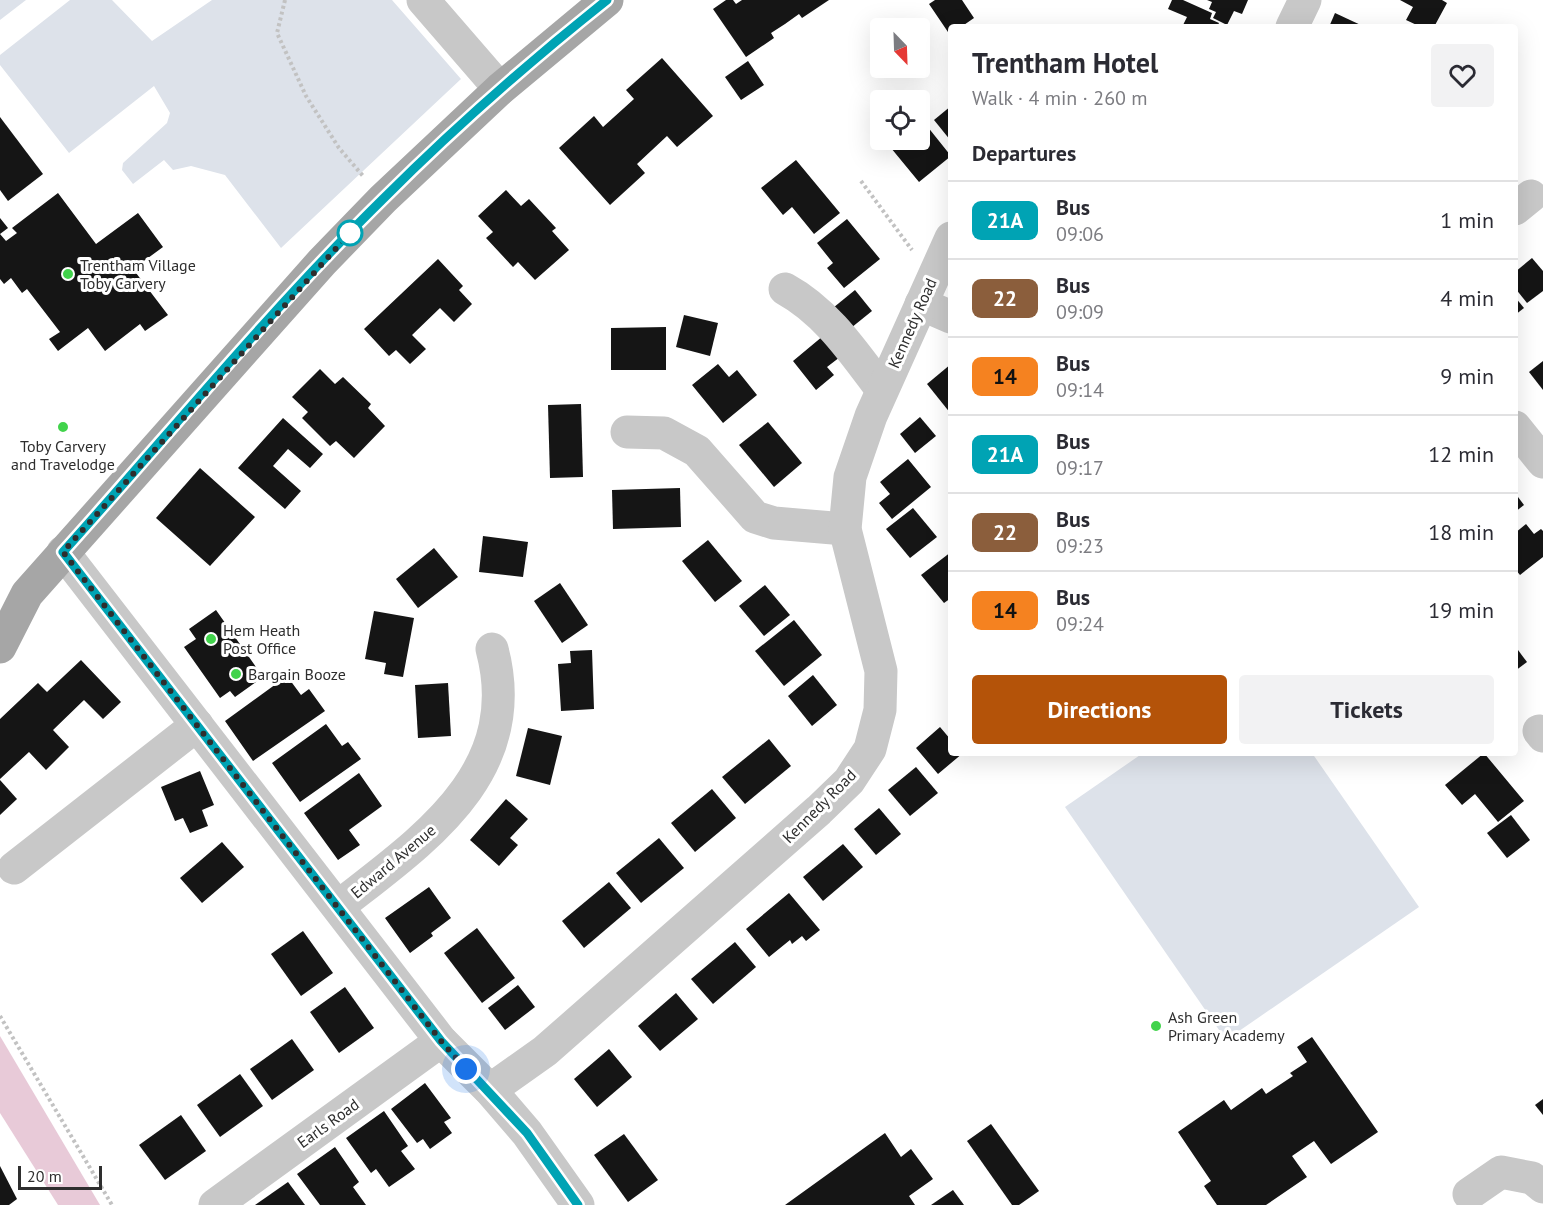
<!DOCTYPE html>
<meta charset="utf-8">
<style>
:root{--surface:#fff;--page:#f2f2f3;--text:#2b2b33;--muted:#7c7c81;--line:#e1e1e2;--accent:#b45309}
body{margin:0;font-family:"PT Sans",sans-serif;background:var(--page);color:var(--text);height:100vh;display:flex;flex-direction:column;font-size:22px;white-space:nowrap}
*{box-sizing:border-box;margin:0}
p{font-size:20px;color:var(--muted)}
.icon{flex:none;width:33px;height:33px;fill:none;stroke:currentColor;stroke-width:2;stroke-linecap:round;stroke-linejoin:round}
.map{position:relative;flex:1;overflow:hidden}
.drawer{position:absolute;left:948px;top:24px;width:570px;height:732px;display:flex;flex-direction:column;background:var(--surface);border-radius:6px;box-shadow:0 6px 24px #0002}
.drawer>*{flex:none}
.badge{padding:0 12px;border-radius:9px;font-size:21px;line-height:39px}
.needle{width:39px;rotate:157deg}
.controls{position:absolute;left:870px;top:18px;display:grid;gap:12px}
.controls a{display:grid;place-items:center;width:60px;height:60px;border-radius:6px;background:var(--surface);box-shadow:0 6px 24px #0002;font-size:30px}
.scale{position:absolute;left:18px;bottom:15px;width:84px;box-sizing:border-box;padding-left:6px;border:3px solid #2e2e2e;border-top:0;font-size:16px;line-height:21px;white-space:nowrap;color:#2e2e2e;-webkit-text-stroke:4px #fff;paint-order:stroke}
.you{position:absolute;width:30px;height:30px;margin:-15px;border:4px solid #fff;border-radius:50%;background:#1a73e8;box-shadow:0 0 0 9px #1a73e833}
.map>.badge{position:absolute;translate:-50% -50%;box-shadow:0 0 0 3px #fff}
h2{padding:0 24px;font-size:22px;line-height:54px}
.round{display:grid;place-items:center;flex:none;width:63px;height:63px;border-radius:6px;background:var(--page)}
.headline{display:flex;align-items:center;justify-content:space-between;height:102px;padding:0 24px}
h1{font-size:28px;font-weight:700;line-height:45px}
.button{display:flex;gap:12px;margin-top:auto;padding:12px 24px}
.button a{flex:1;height:69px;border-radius:6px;background:var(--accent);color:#fff;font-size:24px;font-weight:700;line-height:69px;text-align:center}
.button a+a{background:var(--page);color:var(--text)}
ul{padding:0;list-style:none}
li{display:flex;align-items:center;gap:18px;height:78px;padding:0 24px;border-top:2px solid var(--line)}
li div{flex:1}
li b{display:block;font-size:22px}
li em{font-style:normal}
li .badge{min-width:66px;font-weight:700;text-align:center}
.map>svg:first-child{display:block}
</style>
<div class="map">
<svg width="1543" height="1205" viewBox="0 0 1543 1205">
<rect width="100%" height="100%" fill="#fff"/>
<g fill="#dde2ea">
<polygon points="0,0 26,0 0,20"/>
<polygon points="70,0 112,0 152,41 212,0 392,0 461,79 281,248 225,175 191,166 173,170 164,160 133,184 122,170 123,163 167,123 170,113 154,86 69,153 0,65 0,55"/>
<polygon points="1143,753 1312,753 1419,907 1226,1040 1065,807"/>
</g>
<polygon fill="#e8cad8" points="0,1036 100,1205 58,1205 0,1113"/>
<g fill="#151515">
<polygon points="726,0 733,0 736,4 742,0 829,0 802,18 799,14 785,24 771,33 774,38 746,57 713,9"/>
<polygon points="935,0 962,0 974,18 961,27 951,27 950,35 929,4"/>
<polygon points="1172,0 1183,0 1212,13 1210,19 1219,23 1217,27 1182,27 1187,17 1168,9"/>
<polygon points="1207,0 1248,0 1242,14 1234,11 1227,25 1213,18 1216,12 1209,9 1212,2"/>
<polygon points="1400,0 1442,0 1447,3 1434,27 1421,27 1406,20 1413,7"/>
<polygon points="1335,13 1365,27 1329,27"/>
<polygon points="662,58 713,116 677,147 667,136 637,164 645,173 610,205 559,148 594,116 603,127 634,99 626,90"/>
<polygon points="748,61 764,85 741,100 725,77"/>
<polygon points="951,106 951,141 934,120"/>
<polygon points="0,117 43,174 8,201 0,190"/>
<polygon points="923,121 951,156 919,182 891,148 900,140 920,140 920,124"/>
<polygon points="796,160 840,213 814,234 792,207 783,215 761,188"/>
<polygon points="506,190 521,206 529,199 556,228 552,231 569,250 535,280 518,262 513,267 486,238 493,232 478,216"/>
<polygon points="58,193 96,244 138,213 163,247 133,269 168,315 145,331 140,324 105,351 88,328 58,351 49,339 60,332 27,289 22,293 11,278 4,284 0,279 0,218 8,228 0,234 6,241 17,233 12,228"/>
<polygon points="847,219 880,259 844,288 827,268 833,263 817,243"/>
<polygon points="1532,258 1543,271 1543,291 1527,303 1515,288 1515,272"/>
<polygon points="438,259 463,286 459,290 472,304 454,322 440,308 412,335 426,349 410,364 396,350 389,356 364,329"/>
<polygon points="855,290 872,311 846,332 828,312"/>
<polygon points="1515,297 1524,308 1515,315"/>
<polygon points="684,315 718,323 710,356 676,347"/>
<polygon points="666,327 666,370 611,370 611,328"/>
<polygon points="823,336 840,357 827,367 834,375 816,390 793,361"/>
<polygon points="1543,361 1543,390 1529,372"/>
<polygon points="718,364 729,377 737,370 757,395 723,423 692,385"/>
<polygon points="951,364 951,414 927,384"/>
<polygon points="320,369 335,384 343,377 371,404 368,408 385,426 354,458 336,441 330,446 302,418 308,412 292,397"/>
<polygon points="581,404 583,477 550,478 548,405"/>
<polygon points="920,417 936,436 915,453 900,434"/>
<polygon points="283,418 323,454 310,468 288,449 273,466 301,491 285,509 238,468"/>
<polygon points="768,422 802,463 774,487 739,445"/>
<polygon points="908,459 931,487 892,519 879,503 890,494 880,482"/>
<polygon points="200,468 255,517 210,566 156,518"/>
<polygon points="680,488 681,527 613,529 612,490"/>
<polygon points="1515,493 1524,505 1515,512"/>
<polygon points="913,508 937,537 910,558 886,529"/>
<polygon points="1526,524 1534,534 1541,529 1543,531 1543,557 1520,575 1515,569 1515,533"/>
<polygon points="483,536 528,542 523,577 479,572"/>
<polygon points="708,540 742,581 715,602 682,561"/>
<polygon points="434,548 458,577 418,608 396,579"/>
<polygon points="951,552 951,598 944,603 921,575"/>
<polygon points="560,583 588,625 562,643 534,601"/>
<polygon points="765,585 790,615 764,636 739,606"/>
<polygon points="216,610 263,677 235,697 230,691 220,698 184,647 196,639 189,629"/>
<polygon points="374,611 414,618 403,677 384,674 386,663 365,659"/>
<polygon points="794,620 822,655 784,686 755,651"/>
<polygon points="1515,646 1527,662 1515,671"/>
<polygon points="592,650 594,709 561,711 558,664 571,663 570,651"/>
<polygon points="81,660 121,702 103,719 84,700 53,730 69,747 46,770 29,752 0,779 0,719 38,683 47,692"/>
<polygon points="813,675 837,705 812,726 788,696"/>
<polygon points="287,676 301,695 309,689 325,711 253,761 225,721"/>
<polygon points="448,683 451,736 418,738 415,685"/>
<polygon points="326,724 342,746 348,742 361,759 300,802 272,763"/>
<polygon points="940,727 951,740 951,753 963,753 938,774 916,748"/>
<polygon points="528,728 562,736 550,785 516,776"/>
<polygon points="769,739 791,766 745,804 722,777"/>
<polygon points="1484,753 1524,801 1498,822 1475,794 1462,805 1445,785"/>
<polygon points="916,767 938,793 910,816 888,790"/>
<polygon points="200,771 214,805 202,810 208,826 190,833 183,818 175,821 161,787"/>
<polygon points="359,773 382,806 349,830 360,845 338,860 304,813"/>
<polygon points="0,780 17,799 0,815"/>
<polygon points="712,789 736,818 695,852 671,823"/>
<polygon points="506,799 528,819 510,838 518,845 499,866 470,840"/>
<polygon points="879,808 901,834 876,855 854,829"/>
<polygon points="1511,815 1530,840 1507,858 1487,833"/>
<polygon points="659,838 684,868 641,903 616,873"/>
<polygon points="222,842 244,867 202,903 180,878"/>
<polygon points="843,844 863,867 823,901 803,877"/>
<polygon points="609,882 631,908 584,948 562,921"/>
<polygon points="429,887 451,918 431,933 433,936 410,953 385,918"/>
<polygon points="789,893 820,930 806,941 802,936 792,944 790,940 769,957 746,929"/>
<polygon points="477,928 515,978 482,1003 444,953"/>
<polygon points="303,931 333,973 301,996 271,954"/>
<polygon points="735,942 756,967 713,1004 691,979"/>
<polygon points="518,985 535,1007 505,1030 488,1008"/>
<polygon points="345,987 374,1028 339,1053 310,1012"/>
<polygon points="676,993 698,1019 660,1051 638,1026"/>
<polygon points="1312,1037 1378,1132 1331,1164 1314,1141 1292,1156 1307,1177 1266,1205 1217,1205 1204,1186 1211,1181 1178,1132 1224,1100 1231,1110 1262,1088 1266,1094 1293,1076 1290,1073 1307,1062 1297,1047"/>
<polygon points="292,1039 314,1070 272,1100 250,1069"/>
<polygon points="609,1049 632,1077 597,1107 574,1079"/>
<polygon points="240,1074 263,1106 220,1137 197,1105"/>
<polygon points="425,1083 451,1118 444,1122 452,1133 430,1149 423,1139 417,1143 391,1109"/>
<polygon points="1543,1099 1543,1115 1535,1105"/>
<polygon points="384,1111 408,1146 401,1151 415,1169 389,1187 376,1169 371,1173 346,1138"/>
<polygon points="181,1115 206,1151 165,1180 139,1145"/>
<polygon points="991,1124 1039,1191 1019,1205 1012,1205 967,1141"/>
<polygon points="885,1133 901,1157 911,1149 933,1179 909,1196 915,1205 785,1205"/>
<polygon points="624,1134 658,1180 628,1202 594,1155"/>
<polygon points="335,1147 359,1182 353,1187 366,1205 320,1205 297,1174"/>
<polygon points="0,1166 17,1199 9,1205 0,1205"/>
<polygon points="288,1182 305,1205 255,1205"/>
<polygon points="953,1190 964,1205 931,1205"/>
</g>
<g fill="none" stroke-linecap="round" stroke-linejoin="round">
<g stroke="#c2c2c2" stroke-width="4" stroke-dasharray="3 3" stroke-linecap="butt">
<polyline points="285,0 277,33 306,96 339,148 363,176"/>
<polyline points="861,181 912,250"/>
<polyline points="0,1016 112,1205"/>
</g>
<g stroke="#c8c8c8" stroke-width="33">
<polyline points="423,0 500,89"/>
<polyline points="1292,27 1305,0"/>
<polyline points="1515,209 1531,196"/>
<path d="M785,289C827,312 854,353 882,390"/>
<polyline points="921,304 951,317"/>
<polyline points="1515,427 1543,462"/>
<polyline points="627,432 664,433 697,451 755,517 774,523 845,529"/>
<polyline points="63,552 441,1041 490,1090 527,1133 578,1205"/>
<polyline points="1539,731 1543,736"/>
<polyline points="14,868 197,725"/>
<path d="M339,906C423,840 525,773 492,649"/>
<polyline points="490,1090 545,1051 819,810 849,781 870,749 880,710 881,671 845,529 850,477 871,416 951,238"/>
<polyline points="1469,1194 1501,1172 1532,1178 1543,1187"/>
<polyline points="215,1205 441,1041"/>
</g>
<polyline stroke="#a6a6a6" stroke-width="33" points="0,647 27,594 322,262 383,199 500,89 607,0"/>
</g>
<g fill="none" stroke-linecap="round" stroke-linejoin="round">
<defs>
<path id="line" d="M578,1205L527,1133L441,1041L63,552C169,434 270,310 383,199C454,128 529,62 607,0"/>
</defs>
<use href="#line" stroke="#fff" stroke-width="14"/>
<use href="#line" stroke="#00a3b4" stroke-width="9"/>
<polyline stroke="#2e2e2e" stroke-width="6" stroke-dasharray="0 10.8" points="350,233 63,552 441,1041 466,1069"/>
</g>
<circle fill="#fff" stroke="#00a3b4" stroke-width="3" cx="350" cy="233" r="12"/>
<g fill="#41d34b" stroke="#fff" stroke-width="2">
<circle cx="68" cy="274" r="6"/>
<circle cx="63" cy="427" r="6"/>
<circle cx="211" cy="639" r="6"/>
<circle cx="236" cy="674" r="6"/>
<circle cx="1156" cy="1026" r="6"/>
</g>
<g text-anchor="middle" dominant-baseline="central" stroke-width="6" stroke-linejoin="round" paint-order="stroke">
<g font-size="16" fill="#2e2e2e" stroke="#fff" text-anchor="start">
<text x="80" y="265">Trentham Village<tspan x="80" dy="18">Toby Carvery</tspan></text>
<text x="63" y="446" text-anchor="middle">Toby Carvery<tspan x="63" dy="18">and Travelodge</tspan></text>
<text x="223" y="630">Hem Heath<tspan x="223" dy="18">Post Office</tspan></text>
<text x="248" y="674">Bargain Booze</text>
<text x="1168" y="1017">Ash Green<tspan x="1168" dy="18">Primary Academy</tspan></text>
</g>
<g font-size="16" fill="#2e2e2e" stroke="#fff">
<text transform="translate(912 323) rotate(-66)">Kennedy Road</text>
<text transform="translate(819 806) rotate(-45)">Kennedy Road</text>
<text transform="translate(393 861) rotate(-40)">Edward Avenue</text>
<text transform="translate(328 1123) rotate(-36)">Earls Road</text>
</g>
</g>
</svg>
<div class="controls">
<a><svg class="needle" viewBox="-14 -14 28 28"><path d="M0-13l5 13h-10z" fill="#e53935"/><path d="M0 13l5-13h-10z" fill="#7c7c81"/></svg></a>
<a><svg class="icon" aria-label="locate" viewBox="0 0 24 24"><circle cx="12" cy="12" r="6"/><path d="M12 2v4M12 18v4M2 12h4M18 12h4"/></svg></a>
</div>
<div class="scale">20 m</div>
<div class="you" style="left:466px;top:1069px"></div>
<section class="drawer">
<div class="headline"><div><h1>Trentham Hotel</h1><p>Walk · 4 min · 260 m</p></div><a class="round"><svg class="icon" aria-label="heart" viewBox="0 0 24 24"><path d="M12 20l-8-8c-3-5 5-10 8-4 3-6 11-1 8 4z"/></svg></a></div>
<h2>Departures</h2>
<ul>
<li><span class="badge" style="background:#00a3b4;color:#fff">21A</span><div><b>Bus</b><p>09:06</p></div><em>1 min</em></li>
<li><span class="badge" style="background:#8b5e3c;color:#fff">22</span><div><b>Bus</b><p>09:09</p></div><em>4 min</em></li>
<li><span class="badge" style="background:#f58220;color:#111">14</span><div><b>Bus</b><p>09:14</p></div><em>9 min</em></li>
<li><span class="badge" style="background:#00a3b4;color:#fff">21A</span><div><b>Bus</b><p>09:17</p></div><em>12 min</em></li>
<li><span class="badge" style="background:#8b5e3c;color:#fff">22</span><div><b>Bus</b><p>09:23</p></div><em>18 min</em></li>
<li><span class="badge" style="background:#f58220;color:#111">14</span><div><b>Bus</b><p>09:24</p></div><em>19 min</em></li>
</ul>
<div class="button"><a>Directions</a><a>Tickets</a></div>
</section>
</div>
